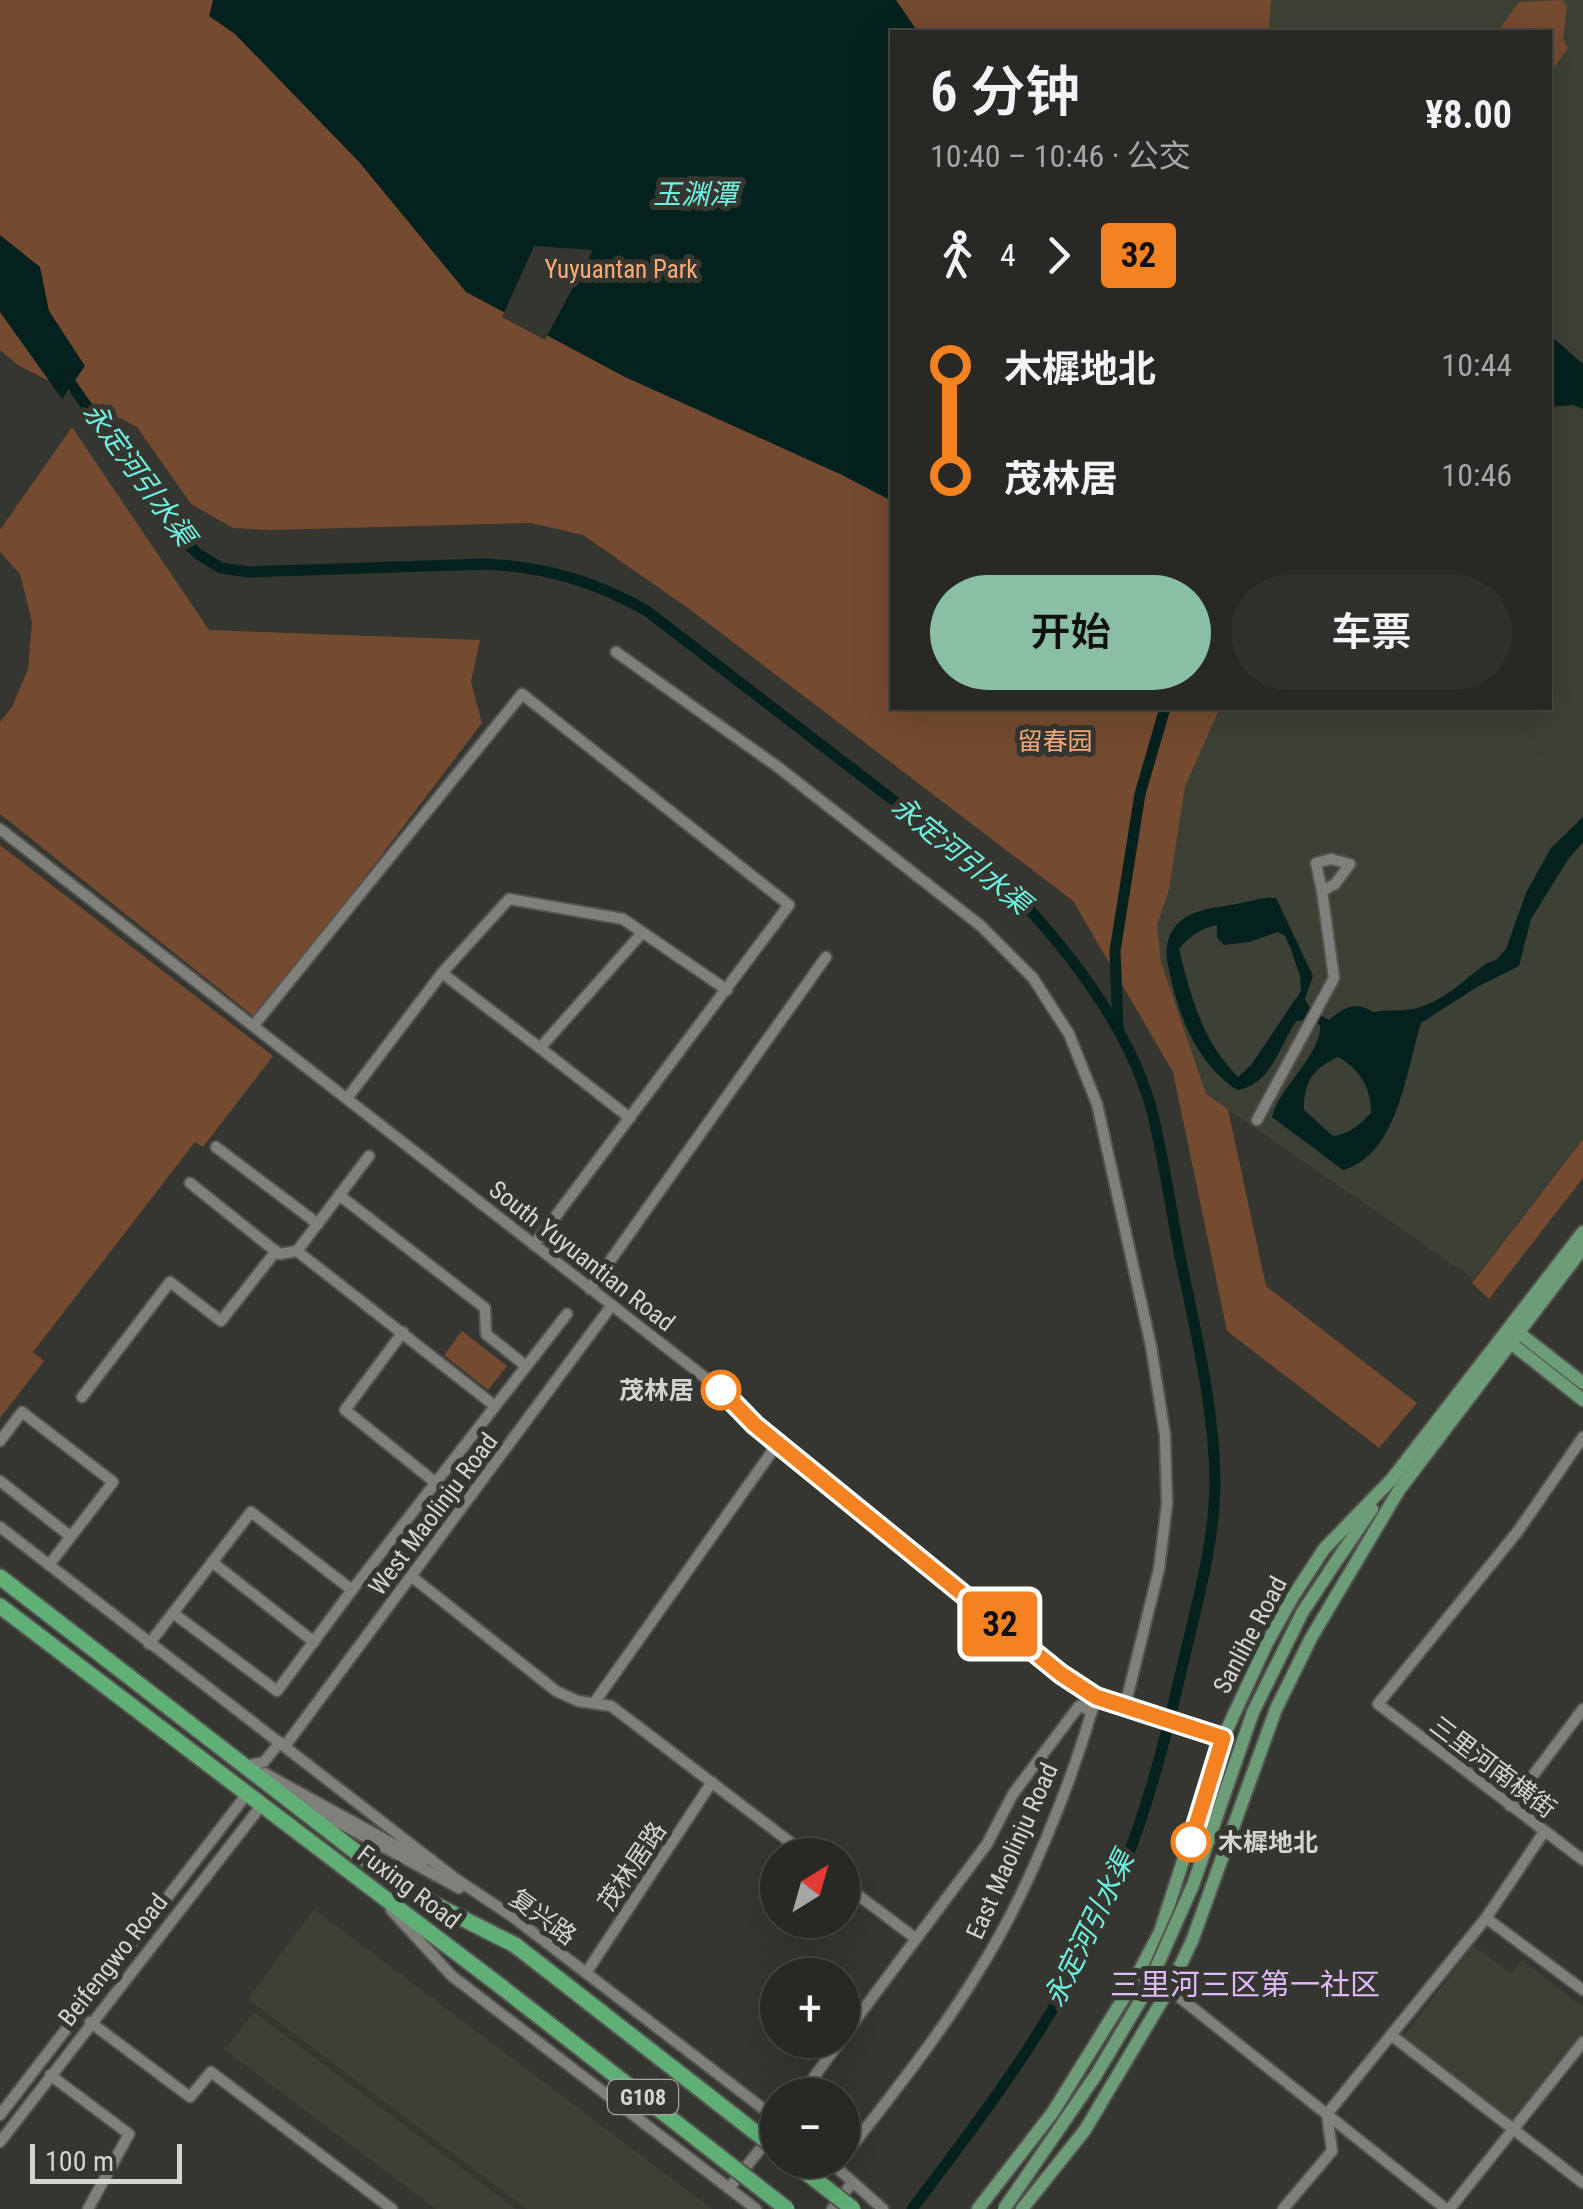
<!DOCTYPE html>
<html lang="zh">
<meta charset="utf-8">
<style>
:root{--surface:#282824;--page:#30302c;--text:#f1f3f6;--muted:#a5a6a6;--line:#444441;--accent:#8abfa5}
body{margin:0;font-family:"Roboto Condensed","Noto Sans SC",sans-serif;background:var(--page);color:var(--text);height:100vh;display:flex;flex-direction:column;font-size:38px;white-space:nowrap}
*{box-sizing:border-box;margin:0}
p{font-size:32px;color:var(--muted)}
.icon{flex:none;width:55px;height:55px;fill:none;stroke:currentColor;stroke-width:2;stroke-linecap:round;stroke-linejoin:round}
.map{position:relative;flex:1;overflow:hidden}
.panel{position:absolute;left:890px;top:30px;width:662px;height:680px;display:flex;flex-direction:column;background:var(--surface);border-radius:0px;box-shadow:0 10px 40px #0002,0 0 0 2px var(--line)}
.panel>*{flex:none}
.badge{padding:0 20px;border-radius:8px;font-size:35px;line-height:65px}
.needle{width:65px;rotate:37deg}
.tools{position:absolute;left:760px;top:1838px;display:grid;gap:20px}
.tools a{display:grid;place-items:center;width:100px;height:100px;border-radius:50%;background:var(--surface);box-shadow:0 10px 40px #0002,0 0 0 2px var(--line);font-size:50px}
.scale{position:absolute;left:30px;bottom:25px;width:152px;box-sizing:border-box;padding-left:10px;border:5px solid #d4d5d1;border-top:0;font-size:28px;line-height:35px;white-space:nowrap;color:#d4d5d1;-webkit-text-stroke:8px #353630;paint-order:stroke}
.map>.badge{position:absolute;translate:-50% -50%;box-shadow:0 0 0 5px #fff}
.legs{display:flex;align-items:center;gap:15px;height:110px;padding:0 40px;font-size:32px}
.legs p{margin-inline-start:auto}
.summary{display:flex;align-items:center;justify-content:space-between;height:170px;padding:0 40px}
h1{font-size:55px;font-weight:600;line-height:75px}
.primary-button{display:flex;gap:20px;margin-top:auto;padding:20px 40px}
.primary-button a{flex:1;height:115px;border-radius:60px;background:var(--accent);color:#111;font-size:40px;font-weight:600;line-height:115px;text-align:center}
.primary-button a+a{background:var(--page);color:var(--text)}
ul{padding:0 40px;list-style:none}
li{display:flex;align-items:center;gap:35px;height:110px;font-size:38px}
li i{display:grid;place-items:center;width:15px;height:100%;margin:0 12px;background:currentColor}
li i::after{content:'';width:25px;height:25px;margin:-12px;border:8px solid;border-radius:50%;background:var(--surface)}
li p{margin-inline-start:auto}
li:first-child i{background:linear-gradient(#0000 50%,currentColor 0)}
li:last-child i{background:linear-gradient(currentColor 50%,#0000 0)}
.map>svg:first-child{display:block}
</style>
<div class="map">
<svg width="1583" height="2209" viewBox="0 0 1583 2209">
<rect width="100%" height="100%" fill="#353630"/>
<g fill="#3d4034">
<polygon points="1271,0 1583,0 1583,1138 1474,1279 1206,1094 1161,962 1157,925 1169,890 1185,787 1220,708 1550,708 1550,32 1269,32"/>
<polygon points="314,1909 712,2209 527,2209 248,1999"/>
<polygon points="1473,1945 1511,1974 1522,1960 1583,2007 1583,2041 1517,2129 1401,2040"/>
<polygon points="254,2012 516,2209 436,2209 225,2050"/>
</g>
<g fill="#744a30">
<polygon points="0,0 1271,0 1269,32 892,32 892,708 1220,708 1185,787 1169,890 1157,925 1161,962 1206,1094 1228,1109 1266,1286 1417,1403 1379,1448 1227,1331 1173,1072 1073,901 688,608 583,535 531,523 270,530 233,528 191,504 137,427 18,365 0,350"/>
<polygon points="1562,0 1567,5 1563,39 1568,48 1550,74 1550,32 1497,32 1519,2"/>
<polygon points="72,427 209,630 480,640 471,682 482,723 257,1019 0,814 0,722 12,707 28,669 32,622 20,574 0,552 0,530"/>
<polygon points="0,845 273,1056 203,1147 195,1142 33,1352 44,1361 0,1418"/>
<polygon points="1583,1139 1583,1178 1489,1299 1472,1283"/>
<polygon points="462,1331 507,1366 488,1390 444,1355"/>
</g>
<g fill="#05211e" fill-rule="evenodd">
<polygon points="213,0 896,0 918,32 892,32 892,501 842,475 625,377 466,292 360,163 235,34 209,16"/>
<polygon points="0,235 40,267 49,311 85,366 62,399 0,312"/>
<polygon points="1550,335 1583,364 1583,409 1573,405 1550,407"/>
<path d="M1583,817V842L1569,858L1531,919L1519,966L1477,987L1421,1023C1406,1070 1398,1155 1343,1170L1272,1117C1280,1086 1322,1054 1320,1025L1308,1020L1296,1021C1279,1047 1271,1085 1237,1090C1199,1065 1181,1022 1171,979C1169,968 1164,953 1168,941C1178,906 1218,909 1246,902C1257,900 1264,897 1276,898L1313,976L1305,999L1311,1010L1329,1020C1344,1007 1356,1001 1373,1012C1387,1009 1400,1012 1413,1009C1444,1002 1462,981 1487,963L1496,960L1506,949L1526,893L1551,848ZM1217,925V938L1224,945L1249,942L1278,932L1285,936L1290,947L1300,976L1301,991L1251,1065L1238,1077C1202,1041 1191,997 1179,949C1189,937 1201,928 1217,925ZM1338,1057C1359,1068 1372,1089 1371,1113C1359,1125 1350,1134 1333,1136L1304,1110C1304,1082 1312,1069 1338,1057Z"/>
</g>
<polygon fill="#353630" points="534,246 593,250 545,340 502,317"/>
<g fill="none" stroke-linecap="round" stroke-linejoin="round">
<g stroke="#05211e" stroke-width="11">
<path d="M65,375L173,530L198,554L221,568L249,572L485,564C545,567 595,581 647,611L1014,893C1071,953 1132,1032 1153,1115C1164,1161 1171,1209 1180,1256C1195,1329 1214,1405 1215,1480C1215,1541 1198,1599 1184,1659C1167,1732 1149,1806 1120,1876C1071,1998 992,2105 912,2209"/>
<polyline points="1118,1028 1115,951 1140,794 1165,708"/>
</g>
<defs>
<g id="minor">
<polyline points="616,652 778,767 981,926 1033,978 1069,1034 1097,1104 1151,1346 1165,1435 1167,1504 1159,1569 1125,1706"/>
<polyline points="0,829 721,1390 755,1425 1061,1674 1096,1697 1139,1708"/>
<polygon points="1331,859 1350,864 1335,884 1322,891 1316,863"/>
<polyline points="442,973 540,1048 642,933"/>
<polyline points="254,1025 522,694 789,905 534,1245"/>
<polyline points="540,1048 630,1118"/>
<polyline points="348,1097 442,973 509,899 623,919 727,990"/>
<polyline points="1257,1120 1334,978 1322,891"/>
<polyline points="216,1147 318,1224"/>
<polyline points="369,1156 297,1251 495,1406"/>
<polyline points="190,1183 279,1254 297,1251"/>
<polyline points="339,1195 485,1308 486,1334 526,1366"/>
<polyline points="590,1289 826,957"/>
<polyline points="403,1332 345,1410 436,1483"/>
<polyline points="82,1397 170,1282 221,1321 276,1251"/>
<polyline points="1583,1437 1518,1531 1378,1704 1583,1860"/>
<polyline points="0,1441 22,1412 113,1482 49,1565"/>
<polyline points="0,1481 70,1536"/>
<polyline points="0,1527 456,1879 513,1917 778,2120"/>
<polyline points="212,1562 314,1642"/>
<polyline points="411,1576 556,1691 578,1701 611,1706 807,1855"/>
<polyline points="173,1613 277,1691 352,1590"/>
<polyline points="149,1644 251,1512 352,1590 567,1314"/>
<polyline points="594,1703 778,1443"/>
<polyline points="1203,1729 1223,1738"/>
<polyline points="285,1746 612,1305"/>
<polyline points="250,1765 264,1762 280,1742"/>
<polyline points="264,1773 424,1861"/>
<polyline points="303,1803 459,1888"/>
<polyline points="1510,1806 1583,1709"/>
<polyline points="842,1883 915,1938"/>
<polyline points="391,1910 452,1976 756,2209"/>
<polyline points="1486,1918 1583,1990"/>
<polyline points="586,1973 712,1782"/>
<polyline points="1169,1989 1446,2209"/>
<polyline points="90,2022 190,2097 211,2072 392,2209"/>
<polyline points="1391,2035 1583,2183"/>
<polyline points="842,2038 987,1844 1013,1794 1079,1706 1092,1711"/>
<polyline points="50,2075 129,2134 88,2209"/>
<polyline points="801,2095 841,2040"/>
<polyline points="0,2115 247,1794"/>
<polyline points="0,2142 261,1806"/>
<path d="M842,2159C889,2098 938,2038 978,1972C1027,1895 1071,1785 1096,1697"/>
<polyline points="828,2160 883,2209"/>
<polyline points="729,2188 778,2127"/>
<polyline points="1451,2207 1583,2042"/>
<polyline points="832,2209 852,2183"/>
<polyline points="1283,2209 1332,2151 1327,2114 1486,1918 1544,1832"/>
</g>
<g id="major">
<polyline points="1513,1333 1519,1333 1583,1383"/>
<polyline points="1509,1337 1512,1344 1583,1400"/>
<polyline points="1337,1560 1372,1509"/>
<polyline points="978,2209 1053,2112 1133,1983 1160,1932 1223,1738 1267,1643 1292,1598 1324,1549 1392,1479 1583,1232"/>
<polyline points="1022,2209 1085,2130 1169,1989 1192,1941 1276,1709 1311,1638 1399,1490 1583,1248"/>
</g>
<g id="highway">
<polyline points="0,1577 386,1875 416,1895 515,1945"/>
<polyline points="0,1606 499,1985"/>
</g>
</defs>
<use href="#minor" stroke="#535450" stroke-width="14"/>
<use href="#major" stroke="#535450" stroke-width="16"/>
<use href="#highway" stroke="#535450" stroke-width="19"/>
<use href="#minor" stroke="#7e8079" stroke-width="10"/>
<use href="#major" stroke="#6c9c78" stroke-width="12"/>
<use href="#highway" stroke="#60af77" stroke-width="15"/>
<defs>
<polyline id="minor-bridge" points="1139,1708 1203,1729"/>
<polyline id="major-bridge" points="1004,2209 1096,2075 1145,1993 1193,1885 1253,1712 1302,1613 1337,1560"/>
<g id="highway-bridge">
<polyline points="515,1945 778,2150"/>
<polyline points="499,1985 787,2209"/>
<polyline points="790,2160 853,2209"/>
</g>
</defs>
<use href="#minor-bridge" stroke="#535450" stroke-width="14" stroke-linecap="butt"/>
<use href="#major-bridge" stroke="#535450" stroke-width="16" stroke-linecap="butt"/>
<use href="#highway-bridge" stroke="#535450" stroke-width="19" stroke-linecap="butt"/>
<use href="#minor-bridge" stroke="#7e8079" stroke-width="10"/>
<use href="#major-bridge" stroke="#6c9c78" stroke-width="12"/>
<use href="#highway-bridge" stroke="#60af77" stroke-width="15"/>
</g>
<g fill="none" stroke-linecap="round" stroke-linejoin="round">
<defs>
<polyline id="line-1" points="721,1390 755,1425 1061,1674 1096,1697 1223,1738 1191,1842"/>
</defs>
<use href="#line-1" stroke="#fff" stroke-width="22"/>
<use href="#line-1" stroke="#f58220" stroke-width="15"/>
</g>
<g fill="#fff" stroke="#f58220" stroke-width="5">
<circle cx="721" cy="1390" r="18"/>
<circle cx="1191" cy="1842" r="18"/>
</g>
<g text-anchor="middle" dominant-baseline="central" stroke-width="10" stroke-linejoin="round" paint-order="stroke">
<rect fill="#353630" stroke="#a4a5a1" stroke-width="2.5" x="608" y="2080" width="70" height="34" rx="8"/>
<g font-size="22" font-weight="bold" fill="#d4d5d1">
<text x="643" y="2097">G108</text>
</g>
<g font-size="25" fill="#feac79" stroke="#353630">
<text x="621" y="269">Yuyuantan Park</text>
<text x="1055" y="741">留春园</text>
</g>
<g font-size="25" fill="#d4d5d1" stroke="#353630">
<text transform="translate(582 1256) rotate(38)">South Yuyuantian Road</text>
<text transform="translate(433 1514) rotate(-53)">West Maolinju Road</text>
<text transform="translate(1250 1635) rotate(-62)">Sanlihe Road</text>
<text transform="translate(1493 1767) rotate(37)">三里河南横街</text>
<text transform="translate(1012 1851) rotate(-66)">East Maolinju Road</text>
<text transform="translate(632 1866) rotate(-56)">茂林居路</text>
<text transform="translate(409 1887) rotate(37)">Fuxing Road</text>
<text transform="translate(543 1917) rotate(36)">复兴路</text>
<text transform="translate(113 1960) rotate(-52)">Beifengwo Road</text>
</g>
<g font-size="25" font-weight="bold" fill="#d4d5d1" stroke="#353630" text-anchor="end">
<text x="694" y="1390">茂林居</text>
<text x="1218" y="1842" text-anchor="start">木樨地北</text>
</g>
<g font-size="28" font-style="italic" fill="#6ff1e1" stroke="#353630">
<text x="695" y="194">玉渊潭</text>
<text transform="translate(139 474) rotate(54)">永定河引水渠</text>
<text transform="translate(961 855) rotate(39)">永定河引水渠</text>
<text transform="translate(1089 1929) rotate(-64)">永定河引水渠</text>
</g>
<g font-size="30" fill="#e2b9fa" stroke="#353630">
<text x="1245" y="1984">三里河三区第一社区</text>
</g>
</g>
</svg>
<div class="tools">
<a><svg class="needle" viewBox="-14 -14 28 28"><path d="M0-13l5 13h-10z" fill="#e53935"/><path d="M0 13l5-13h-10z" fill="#a5a6a6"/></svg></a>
<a>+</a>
<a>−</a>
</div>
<div class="scale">100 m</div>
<b class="badge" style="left:1000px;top:1624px;background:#f58220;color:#111">32</b>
<section class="panel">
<div class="summary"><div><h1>6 分钟</h1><p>10:40 – 10:46 · 公交</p></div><b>¥8.00</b></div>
<div class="legs"><svg class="icon" aria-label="walk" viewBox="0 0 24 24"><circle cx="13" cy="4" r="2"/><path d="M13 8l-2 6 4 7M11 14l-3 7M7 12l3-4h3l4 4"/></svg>4<svg class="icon" aria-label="forward" viewBox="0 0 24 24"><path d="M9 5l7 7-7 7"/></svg><b class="badge" style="background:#f58220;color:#111">32</b></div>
<ul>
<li><i style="color:#f58220"></i><b>木樨地北</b><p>10:44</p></li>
<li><i style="color:#f58220"></i><b>茂林居</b><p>10:46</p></li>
</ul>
<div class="primary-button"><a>开始</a><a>车票</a></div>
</section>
</div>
